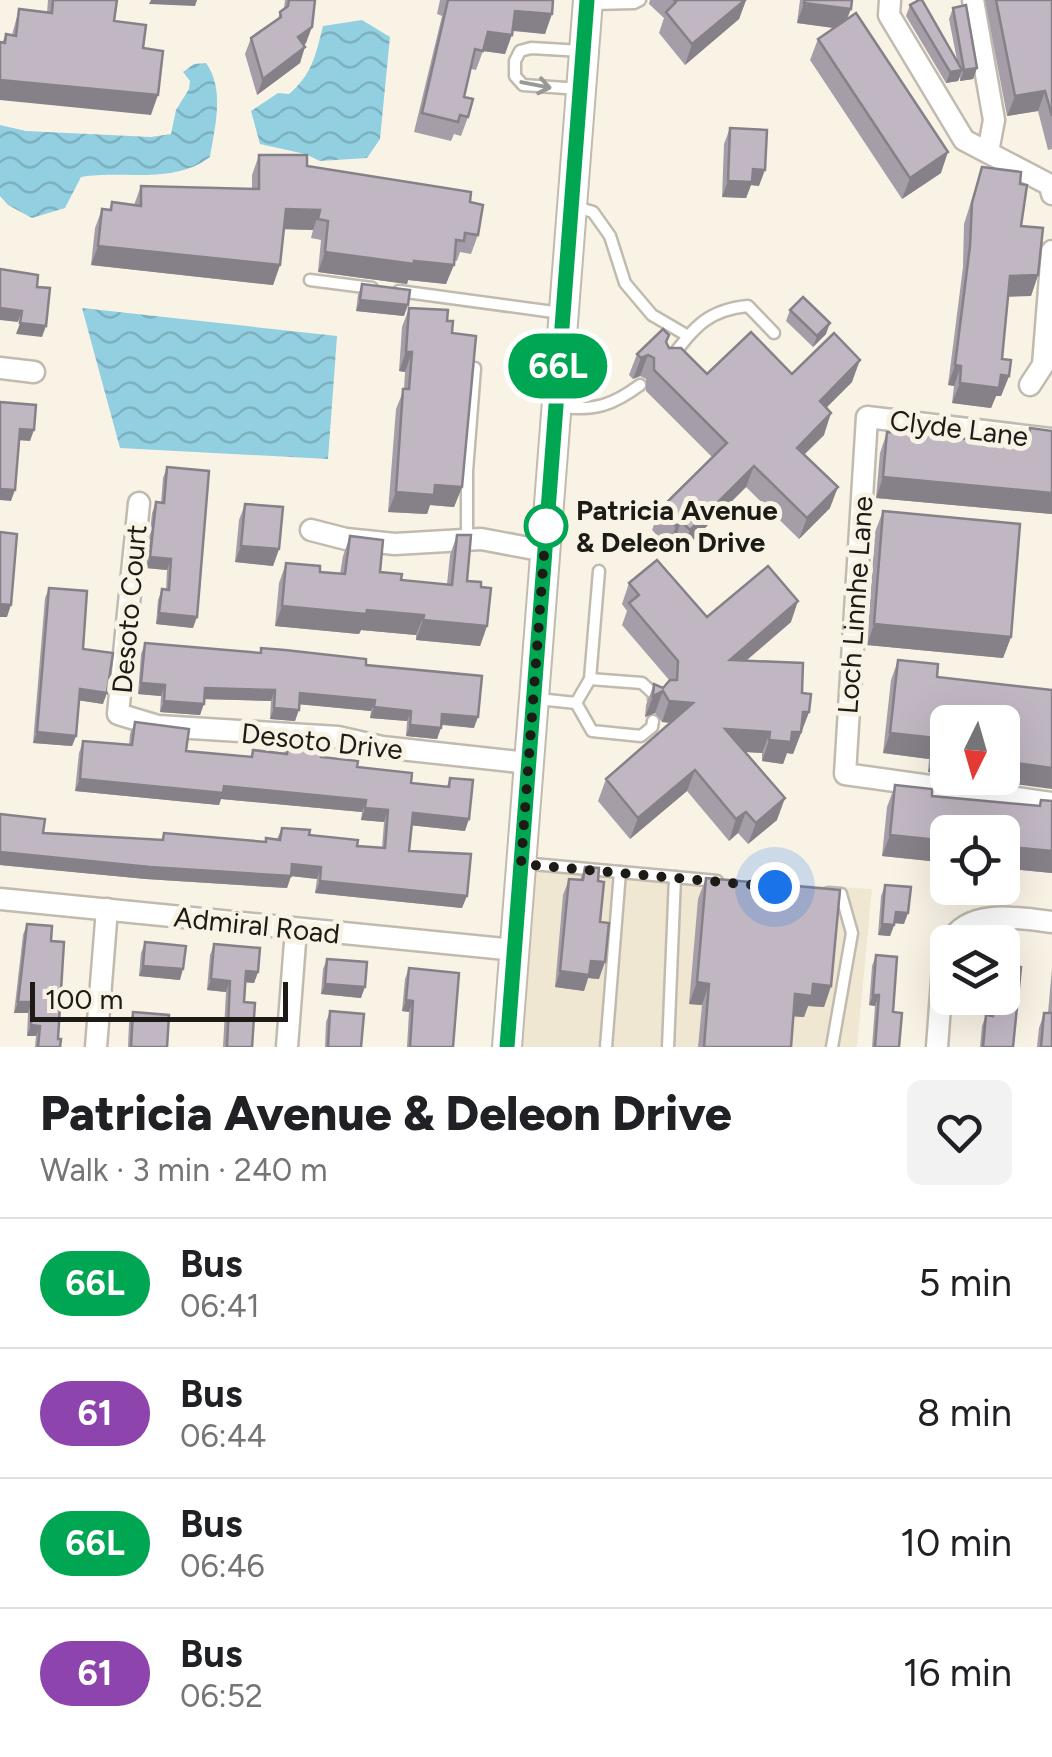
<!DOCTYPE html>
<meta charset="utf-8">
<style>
:root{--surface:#fff;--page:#f2f2f2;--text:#202124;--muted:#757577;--line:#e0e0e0}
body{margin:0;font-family:Figtree,sans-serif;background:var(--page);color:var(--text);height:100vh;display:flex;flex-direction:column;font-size:38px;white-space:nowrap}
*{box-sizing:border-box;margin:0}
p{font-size:32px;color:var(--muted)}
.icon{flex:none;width:55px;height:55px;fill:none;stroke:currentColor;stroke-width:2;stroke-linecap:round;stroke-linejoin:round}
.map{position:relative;height:1047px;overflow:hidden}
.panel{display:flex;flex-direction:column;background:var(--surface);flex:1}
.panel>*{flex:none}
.badge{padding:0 20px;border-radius:32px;font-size:35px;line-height:65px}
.needle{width:65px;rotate:185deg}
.fabs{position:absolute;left:930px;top:705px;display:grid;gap:20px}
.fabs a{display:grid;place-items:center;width:90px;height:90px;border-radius:15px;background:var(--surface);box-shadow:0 10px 40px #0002;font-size:50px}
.scale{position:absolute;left:30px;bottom:25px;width:258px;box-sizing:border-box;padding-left:10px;border:5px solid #1d1b16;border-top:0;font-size:28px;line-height:35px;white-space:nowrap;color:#1d1b16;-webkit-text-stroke:8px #f9f3e6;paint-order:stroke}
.you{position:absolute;width:50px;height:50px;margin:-25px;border:8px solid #fff;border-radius:50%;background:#1a73e8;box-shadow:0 0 0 15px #1a73e833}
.map>.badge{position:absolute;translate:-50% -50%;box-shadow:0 0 0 5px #fff}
.round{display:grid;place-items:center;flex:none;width:105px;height:105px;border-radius:15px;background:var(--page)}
.overview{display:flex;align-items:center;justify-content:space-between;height:170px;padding:0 40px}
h1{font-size:48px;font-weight:800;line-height:75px}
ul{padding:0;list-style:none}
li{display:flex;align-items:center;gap:30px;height:130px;padding:0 40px;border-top:2px solid var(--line)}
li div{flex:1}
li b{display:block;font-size:38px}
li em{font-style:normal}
li .badge{min-width:110px;font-weight:700;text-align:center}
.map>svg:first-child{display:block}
</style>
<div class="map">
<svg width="1052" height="1047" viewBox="0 0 1052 1047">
<defs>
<pattern id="water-waves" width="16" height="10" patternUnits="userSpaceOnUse" patternTransform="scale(2.5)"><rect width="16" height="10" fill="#92cfe1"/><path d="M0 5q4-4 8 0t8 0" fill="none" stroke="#7db1c0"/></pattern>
</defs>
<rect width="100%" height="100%" fill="#f9f3e6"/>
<polygon fill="#f0e7d3" points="530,867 872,889 857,1047 516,1047"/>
<g fill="url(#water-waves)">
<path d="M362,20L390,37L380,139L367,158L320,161L305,154L260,144L251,111L278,93L289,94C312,75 316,54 323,26Z"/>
<path d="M206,63C225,89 215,127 210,157C173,185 124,170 81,177L65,208L32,218L8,205L0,196V125L26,131L151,137L171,134L176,110L189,89L190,81L183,72L194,64Z"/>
<polygon points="82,308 337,336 328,459 120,448"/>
</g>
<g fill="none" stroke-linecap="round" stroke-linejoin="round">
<defs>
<g id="lane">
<polyline points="592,4 634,3 640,0"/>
<polyline points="580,89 523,85 515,76 515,61 520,51 531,48 582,51"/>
<polyline points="576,207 593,212 610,236 625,283 652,315 688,336"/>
<polyline points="310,280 372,288"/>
<polyline points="399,291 561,313"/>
<path d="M671,358C695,327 707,310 748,306L774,333"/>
<path d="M561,407C595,411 613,405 640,385"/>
<polyline points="467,539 467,471 475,368"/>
<polyline points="590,679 599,571"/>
<polyline points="538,699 576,703 592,731 641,736 652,727 653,721"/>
<polyline points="576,703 590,679 642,683 654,694 654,700"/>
<polyline points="522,863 675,877"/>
<polyline points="828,893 841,894 852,933 832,1047"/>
<polyline points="606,1047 620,872"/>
<polyline points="668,1047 675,877 717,881"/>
</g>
<g id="street">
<polyline points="890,0 889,15 964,140 1050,185 1052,194"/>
<polyline points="973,0 994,120 988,152"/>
<polyline points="0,368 34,372"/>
<polyline points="1030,385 1043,365 1052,251"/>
<polyline points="1052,439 867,417 845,774 1052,803"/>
<polyline points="139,503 118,714 158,726 338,737 382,747 528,763"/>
<polyline points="311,530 346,539 395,544 481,539 545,551"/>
<polyline points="0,899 515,950"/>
<path d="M950,942C969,908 1019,918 1052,922"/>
<polyline points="96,1047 107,909"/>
<polyline points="287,1047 296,929"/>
<polyline points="937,1047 944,953 948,946"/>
</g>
<polyline id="secondary" points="507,1047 588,0"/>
</defs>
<use href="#lane" stroke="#c1bbaf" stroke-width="15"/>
<use href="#street" stroke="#c1bbaf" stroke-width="25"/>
<use href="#secondary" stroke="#c1bbaf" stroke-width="32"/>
<use href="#lane" stroke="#fff" stroke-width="10"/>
<use href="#street" stroke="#fff" stroke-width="20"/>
<use href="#secondary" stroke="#fff" stroke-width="28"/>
</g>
<g fill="#a59da8">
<polygon points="48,0 117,0 114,21 143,48 151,115 2,43 6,34 12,35 19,9 47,13"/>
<polygon points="285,0 315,0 306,43 304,45 300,63 257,95 245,54 251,38 278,20 280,12 284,9"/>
<polygon points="440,0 553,0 545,34 512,31 505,54 483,51 476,70 471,69 464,97 468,117 461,136 454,134 451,141 414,132 442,16 437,14"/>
<polygon points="650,0 746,0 739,19 685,65 659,33 664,18 649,4"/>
<polygon points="800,0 852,0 847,18 941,173 902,199 810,60 818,39 833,28 797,23"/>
<polygon points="985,0 1052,0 1052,149 1048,150 1038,111 1007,116"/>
<polygon points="910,5 957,60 949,19 953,8 977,68 973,79 960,81 960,77 958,81 946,83 906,16"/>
<polygon points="730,128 759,186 751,185 746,198 722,197 724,144"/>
<polygon points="259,155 470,202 478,235 471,254 460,252 457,261 454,260 446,284 408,280 407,284 318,272 321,240 311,238 313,230 284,229 280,265 273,285 91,265 95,228 102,209 110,210 112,202 134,205 141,186 252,189 252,175"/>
<polygon points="982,167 1020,184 1021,226 1038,275 1031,296 1008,296 1002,359 1009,376 1001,396 996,396 991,408 952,403 954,386 948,385 963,267 964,224"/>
<polygon points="362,284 404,316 356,311 358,295"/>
<polygon points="409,308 447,321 452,333 462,487 454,507 430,505 427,514 388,512 396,409 404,389 405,372 399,371 402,327"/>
<polygon points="790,310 826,334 813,347 786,321"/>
<polygon points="666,342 669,348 707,374 792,374 852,382 826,408 824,435 804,455 830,508 799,539 746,487 682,551 674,543 668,547 652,530 660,509 712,457 646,391 646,379 640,376 633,379 629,375 637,354"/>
<polygon points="1030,428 1052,447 1052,514 876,498 880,453 887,432 1024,444"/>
<polygon points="167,467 193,628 156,624 158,600 162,589 166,590 167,570 146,568 152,513 156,502 161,503 163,478"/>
<polygon points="245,504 279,549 273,566 235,562 239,520"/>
<polygon points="883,511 1011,637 1003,658 867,645 875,532"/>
<polygon points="457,535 467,581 481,587 487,626 480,646 416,640 416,635 361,630 359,634 275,626 279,583 286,563 320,572 340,574 343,556 350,536 380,572 401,580 447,584 450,555"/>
<polygon points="629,583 707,617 791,622 746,661 802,693 809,712 793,754 787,753 783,764 762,761 762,753 745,752 777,820 748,844 738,833 729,841 687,791 630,839 598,801 606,779 671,723 662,722 655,713 645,717 646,705 654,684 663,688 670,681 622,625 627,611 622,604"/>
<polygon points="49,588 103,704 79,700 76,736 72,746 33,743 45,598"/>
<polygon points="145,643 260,653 261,648 366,665 474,728 441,725 437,739 406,736 407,721 370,718 371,711 299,704 295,721 270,719 271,701 204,699 200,715 160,712 161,696 138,694 141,654"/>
<polygon points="898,660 937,677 948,722 948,774 928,772 929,759 883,753 891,680"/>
<polygon points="135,722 186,751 250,757 253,750 284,754 289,735 321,757 411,783 447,786 450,778 465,831 411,825 409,851 462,908 315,893 317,879 291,876 287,888 146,879 0,865 0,814 43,833 161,840 164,833 265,842 266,838 277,839 282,828 357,846 382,848 384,822 361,820 362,812 221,799 219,805 75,791 79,753 83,741 129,745 130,734"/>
<polygon points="895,785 932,796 1039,806 1041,800 1052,873 882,856 887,807"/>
<polygon points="585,867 598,881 600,922 599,979 588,978 584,991 555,987 563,895 569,879 580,880"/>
<polygon points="706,878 831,986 824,1007 808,1006 804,1017 793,1016 791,1047 698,1047 702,1005 689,1004 698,899"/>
<polygon points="885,885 904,924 895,923 890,936 878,935 881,896"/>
<polygon points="27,924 51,941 58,1039 60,1047 35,1047 36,1036 27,1036 28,1013 14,1013 23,935"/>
<polygon points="145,942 180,980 139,976 141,953"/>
<polygon points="214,944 258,972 254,983 245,982 244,1002 252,1047 223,1047 226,992 207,990 210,955"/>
<polygon points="876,955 893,1012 899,1047 872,1047 875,1006 869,1005 872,966"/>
<polygon points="327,959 361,998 321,994 323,969"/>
<polygon points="409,968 453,1047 407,1047 409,1012 402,1011 405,979"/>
<polygon points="1052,968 1052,1047 1037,1047 1039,1028 1044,1013 1048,1013"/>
<polygon points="992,998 1002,998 1013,1047 980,1047 982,1026 986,1015 990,1015"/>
<polygon points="330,1011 361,1047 325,1047 326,1022"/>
<polygon points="133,1012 167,1047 128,1047 129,1023"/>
</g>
<g fill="#868088">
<polygon points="151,0 197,0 195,6 149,4"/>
<polygon points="746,0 739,19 685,65 692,44"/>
<polygon points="804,3 851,9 843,29 797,23"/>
<polygon points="515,11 552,14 545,34 508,30"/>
<polygon points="312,27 306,43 292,53 298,37"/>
<polygon points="488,32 512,35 505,54 483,51"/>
<polygon points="305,47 300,63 257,95 263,79"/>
<polygon points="977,68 973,79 960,81 964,70"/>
<polygon points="962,70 958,81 946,83 950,72"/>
<polygon points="0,80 158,95 151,115 0,100"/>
<polygon points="1045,91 1038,111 1007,116 1015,96"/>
<polygon points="948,152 941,173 902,199 910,178"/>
<polygon points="753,169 765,170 759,186 751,185 746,198 722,197 728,181"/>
<polygon points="286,209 320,210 313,230 279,229"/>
<polygon points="98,246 280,265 273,285 91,265"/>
<polygon points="325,252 414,261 454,265 446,284 408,280 407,284 318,272"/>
<polygon points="1038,275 1031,296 1003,297 1010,276"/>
<polygon points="360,300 408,305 404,316 356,311"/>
<polygon points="0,308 22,311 18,322 0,320"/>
<polygon points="20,323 46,326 42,337 16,334"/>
<polygon points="830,323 826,334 813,347 817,336"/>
<polygon points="406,352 412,352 405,372 399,371"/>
<polygon points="648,355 640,376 633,379 641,358"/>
<polygon points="860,360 852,382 812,422 820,401"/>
<polygon points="955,365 961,366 954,386 948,385"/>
<polygon points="1001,375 1009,376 1001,396 996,396 991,408 952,403 960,383"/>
<polygon points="831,413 824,435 789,469 797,448"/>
<polygon points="20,429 34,430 30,441 16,440"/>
<polygon points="754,466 746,487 682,551 690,530"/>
<polygon points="883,477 1052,493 1052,514 876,498"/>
<polygon points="435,485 462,487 454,507 430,505 427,514 388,512 396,492"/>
<polygon points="838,487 830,508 799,539 807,518"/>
<polygon points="0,489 15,490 11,501 0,500"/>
<polygon points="681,521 674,543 668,547 676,526"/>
<polygon points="241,546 279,549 273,566 235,562"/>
<polygon points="150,557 171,559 167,570 146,568"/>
<polygon points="798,601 791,622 722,681 730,660"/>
<polygon points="0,604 11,605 7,617 0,617"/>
<polygon points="282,606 367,610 424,615 416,635 361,630 359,634 275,626"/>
<polygon points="159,613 197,617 193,628 156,624"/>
<polygon points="423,620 487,626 480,646 416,640"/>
<polygon points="874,624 1011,637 1003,658 867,645"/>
<polygon points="141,683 165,685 161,696 138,694"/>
<polygon points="205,688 275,690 271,701 201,699"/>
<polygon points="80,689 107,693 103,704 76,700"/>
<polygon points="663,691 655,713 645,717 653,696"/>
<polygon points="300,693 375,700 371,711 296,704"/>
<polygon points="164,701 204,704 200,715 160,712"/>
<polygon points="669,701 693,703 686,724 662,722"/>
<polygon points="374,707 411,711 407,721 370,718"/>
<polygon points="274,708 299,710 295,721 270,719"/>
<polygon points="803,712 809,712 793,754 787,753 783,764 762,761 769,740"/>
<polygon points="442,714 478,717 474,728 438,724"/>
<polygon points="410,725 441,728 437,739 406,736"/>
<polygon points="725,729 770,732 762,753 718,750"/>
<polygon points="37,732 76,736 72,746 33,743"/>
<polygon points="890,733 937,738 929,759 883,753"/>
<polygon points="935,751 948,753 948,774 928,772"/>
<polygon points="1002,761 1052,768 1052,789 969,778 1002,778"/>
<polygon points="695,770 687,791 630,839 638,818"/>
<polygon points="80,779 224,786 366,800 362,812 221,799 219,805 75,791"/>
<polygon points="785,798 777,820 748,844 756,823"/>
<polygon points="365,808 388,810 384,822 361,820"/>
<polygon points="746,812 738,833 729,841 736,819"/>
<polygon points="413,813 469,819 465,831 408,825"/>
<polygon points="890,835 948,841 948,863 882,856"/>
<polygon points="1002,846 1052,851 1052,873 1002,868"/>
<polygon points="0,852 292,864 321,867 317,879 291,876 287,888 146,879 0,865"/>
<polygon points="320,881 467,896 462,908 315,893"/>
<polygon points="896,912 908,913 904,924 892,923"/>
<polygon points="882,924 894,925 890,936 878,935"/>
<polygon points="591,961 605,962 599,979 588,978 584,991 555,987 560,971"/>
<polygon points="143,966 183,969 180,980 139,976"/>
<polygon points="246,971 258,972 254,983 242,982"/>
<polygon points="211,979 230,981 226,992 207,990"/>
<polygon points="697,982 709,984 702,1005 689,1004"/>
<polygon points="325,984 365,987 361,998 321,994"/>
<polygon points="813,984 831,986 824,1007 808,1006 804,1017 787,1016 795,994"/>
<polygon points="873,995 879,995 875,1006 869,1005"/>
<polygon points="406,1000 413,1001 409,1012 402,1011"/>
<polygon points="18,1002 32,1002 28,1013 14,1013"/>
<polygon points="31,1025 40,1026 36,1036 27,1036"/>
</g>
<g fill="#c0b7c3" stroke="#868088" stroke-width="2.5">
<polygon points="53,0 117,0 114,21 146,25 143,48 163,51 158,95 0,80 0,42 5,43 6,34 16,36 19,9 52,13"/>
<polygon points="289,0 315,0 312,27 298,37 305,47 263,79 251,38 281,17 280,12 288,6"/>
<polygon points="448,0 553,0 552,14 515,11 512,35 488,32 483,51 475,49 464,97 473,99 468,117 460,115 458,122 422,113"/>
<polygon points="674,0 745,0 692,44 666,12 676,2"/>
<polygon points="805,0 852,0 851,9 804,3"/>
<polygon points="919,0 922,0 962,70 950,72 910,5"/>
<polygon points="996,0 1052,0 1052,116 1045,91 1015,96"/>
<polygon points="966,5 977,68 964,70 953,8"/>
<polygon points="856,13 948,152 910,178 818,39"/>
<polygon points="730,128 767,130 765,170 753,169 752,182 728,181"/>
<polygon points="259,155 307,155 307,166 471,192 470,202 483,205 478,235 465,233 464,241 456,240 454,265 414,261 414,264 325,252 328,221 318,219 320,210 286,209 280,265 98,246 102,209 111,210 112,202 141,206 141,186 259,189"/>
<polygon points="982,167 1021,172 1020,184 1027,185 1021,226 1043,228 1038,275 1010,276 1002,359 1011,360 1009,376 1001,375 999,388 960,383 961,366 955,365 970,246 972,203"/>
<polygon points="0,269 38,275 37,287 50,288 46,326 20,323 22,311 0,308"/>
<polygon points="362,284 410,290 408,305 360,300"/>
<polygon points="803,297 830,323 817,336 790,310"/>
<polygon points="409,308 448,310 447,321 453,321 452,333 476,336 462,487 435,485 434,495 396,492 403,389 409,389 412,352 406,352"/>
<polygon points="663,329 669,335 666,342 669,348 681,348 707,374 751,332 792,374 834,333 860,360 820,401 831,413 797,448 838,487 807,518 754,466 690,530 681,521 676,526 660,509 727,443 654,370 654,358 648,355 641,358 637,354"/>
<polygon points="0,402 36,405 34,430 20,429 15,490 0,489"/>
<polygon points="1030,428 1052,431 1052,493 883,477 887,432 1028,444"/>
<polygon points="167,467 209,471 197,617 159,613 162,589 169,590 171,559 150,557 156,502 164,503"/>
<polygon points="245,504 283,507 279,549 241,546"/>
<polygon points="883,511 1020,524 1011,637 874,624"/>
<polygon points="0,532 17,534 11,605 0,604"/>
<polygon points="457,535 471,535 467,581 481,582 481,587 491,588 487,626 423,620 424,615 367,610 366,614 282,606 286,563 320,566 320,572 345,574 350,536 383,540 380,572 402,574 401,580 452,585"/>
<polygon points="657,560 707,617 768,566 798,601 730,660 803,663 802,693 811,694 809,712 803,712 801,732 792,732 791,742 769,740 770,732 725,729 785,798 756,823 746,812 736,819 695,770 638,818 606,779 693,703 669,701 663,691 653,696 654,684 663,688 670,680 677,680 678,661 629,603 639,595 629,583"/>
<polygon points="49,588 87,591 83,649 113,653 107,693 80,689 76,736 37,732"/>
<polygon points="145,643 261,653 261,648 285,650 366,659 366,665 482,676 478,717 442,714 441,728 410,725 411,711 374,707 375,700 300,693 299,710 274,708 275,690 205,688 204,704 164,701 165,685 141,683"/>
<polygon points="898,660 938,664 937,677 1052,690 1052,768 1002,761 1002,722 948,722 948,753 935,751 937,738 890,733"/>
<polygon points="135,722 189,729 186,751 252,757 253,750 287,754 289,735 323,738 321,757 358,761 357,767 412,773 411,783 449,787 450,778 473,780 469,819 413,813 409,851 471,854 467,896 320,881 321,867 292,864 291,876 150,867 0,852 0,814 45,819 43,833 163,840 164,833 266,842 266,838 280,840 282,828 310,830 309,835 358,840 357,846 385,848 388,810 365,808 366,800 224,786 223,793 80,779 83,741 132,745"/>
<polygon points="895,785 932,789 932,796 1040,806 1041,800 1052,801 1052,851 1002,846 1002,832 948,832 948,841 890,835"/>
<polygon points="585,867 599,868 598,881 604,882 600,922 609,923 605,962 591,961 589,975 560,971 569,879 583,880"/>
<polygon points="706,878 840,890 831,986 813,984 812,996 795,994 791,1047 704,1047 709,984 697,982"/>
<polygon points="885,885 911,887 908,913 896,912 894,925 882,924"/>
<polygon points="27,924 52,926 51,941 64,942 58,1039 61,1039 60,1047 38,1047 40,1026 31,1025 32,1002 18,1002"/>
<polygon points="145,942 186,946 183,969 143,966"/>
<polygon points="214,944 260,948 258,972 246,971 244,1002 255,1003 252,1047 227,1047 230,981 211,979"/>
<polygon points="876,955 897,957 893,1012 902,1013 899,1047 875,1047 879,995 873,995"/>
<polygon points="327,959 367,962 365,987 325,984"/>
<polygon points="1002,965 1021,967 1013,1047 983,1047 986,1015 993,1016 995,998 1002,998"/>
<polygon points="409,968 459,973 453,1047 410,1047 413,1001 406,1000"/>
<polygon points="330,1011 364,1014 361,1047 328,1047"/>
<polygon points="133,1012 169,1015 167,1047 131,1047"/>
<polygon points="1044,1013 1052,1013 1052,1047 1041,1047"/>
</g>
<defs><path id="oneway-shaft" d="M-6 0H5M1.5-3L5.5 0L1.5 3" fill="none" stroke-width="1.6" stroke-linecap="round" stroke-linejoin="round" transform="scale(2.5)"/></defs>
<use stroke="#999896" href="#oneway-shaft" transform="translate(536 85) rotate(11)"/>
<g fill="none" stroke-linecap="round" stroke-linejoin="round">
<defs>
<polyline id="line" points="507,1047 587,0"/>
</defs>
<use href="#line" stroke="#fff" stroke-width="22"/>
<use href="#line" stroke="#00a651" stroke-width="15"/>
<polyline stroke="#1d1b16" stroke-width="10" stroke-dasharray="0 18" points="546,526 547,514 521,864 775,887"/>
</g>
<circle fill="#fff" stroke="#00a651" stroke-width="5" cx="546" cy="526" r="20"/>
<g text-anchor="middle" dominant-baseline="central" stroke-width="10" stroke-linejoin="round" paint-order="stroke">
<g font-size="28" fill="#1d1b16" stroke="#f9f3e6">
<text transform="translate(959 428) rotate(7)">Clyde Lane</text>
<text transform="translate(855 605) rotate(-86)">Loch Linnhe Lane</text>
<text transform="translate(129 609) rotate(-85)">Desoto Court</text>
<text transform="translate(322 741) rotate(6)">Desoto Drive</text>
<text transform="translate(257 925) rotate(6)">Admiral Road</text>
</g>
<g font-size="28" font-weight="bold" fill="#1d1b16" stroke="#f9f3e6" text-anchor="start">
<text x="576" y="510">Patricia Avenue<tspan x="576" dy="32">&amp; Deleon Drive</tspan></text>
</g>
</g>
</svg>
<div class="fabs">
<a><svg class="needle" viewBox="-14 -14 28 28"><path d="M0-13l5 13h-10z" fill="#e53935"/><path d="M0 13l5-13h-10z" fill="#757577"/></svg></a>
<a><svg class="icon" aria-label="locate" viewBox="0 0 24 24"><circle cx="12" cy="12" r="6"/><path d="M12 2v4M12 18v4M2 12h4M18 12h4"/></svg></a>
<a><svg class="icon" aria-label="layers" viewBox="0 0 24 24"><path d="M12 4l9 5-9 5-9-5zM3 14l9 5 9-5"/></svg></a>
</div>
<div class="scale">100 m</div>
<div class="you" style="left:775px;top:887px"></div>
<b class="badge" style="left:558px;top:366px;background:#00a651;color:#fff">66L</b>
</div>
<section class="panel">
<div class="overview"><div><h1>Patricia Avenue &amp; Deleon Drive</h1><p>Walk · 3 min · 240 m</p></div><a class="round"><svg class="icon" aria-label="heart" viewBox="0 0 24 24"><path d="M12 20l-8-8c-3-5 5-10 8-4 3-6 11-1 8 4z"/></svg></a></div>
<ul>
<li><span class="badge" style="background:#00a651;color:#fff">66L</span><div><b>Bus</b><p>06:41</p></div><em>5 min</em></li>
<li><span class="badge" style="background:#8e44ad;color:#fff">61</span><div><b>Bus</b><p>06:44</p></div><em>8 min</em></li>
<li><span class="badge" style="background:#00a651;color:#fff">66L</span><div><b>Bus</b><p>06:46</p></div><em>10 min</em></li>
<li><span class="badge" style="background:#8e44ad;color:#fff">61</span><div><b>Bus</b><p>06:52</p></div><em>16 min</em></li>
</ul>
</section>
